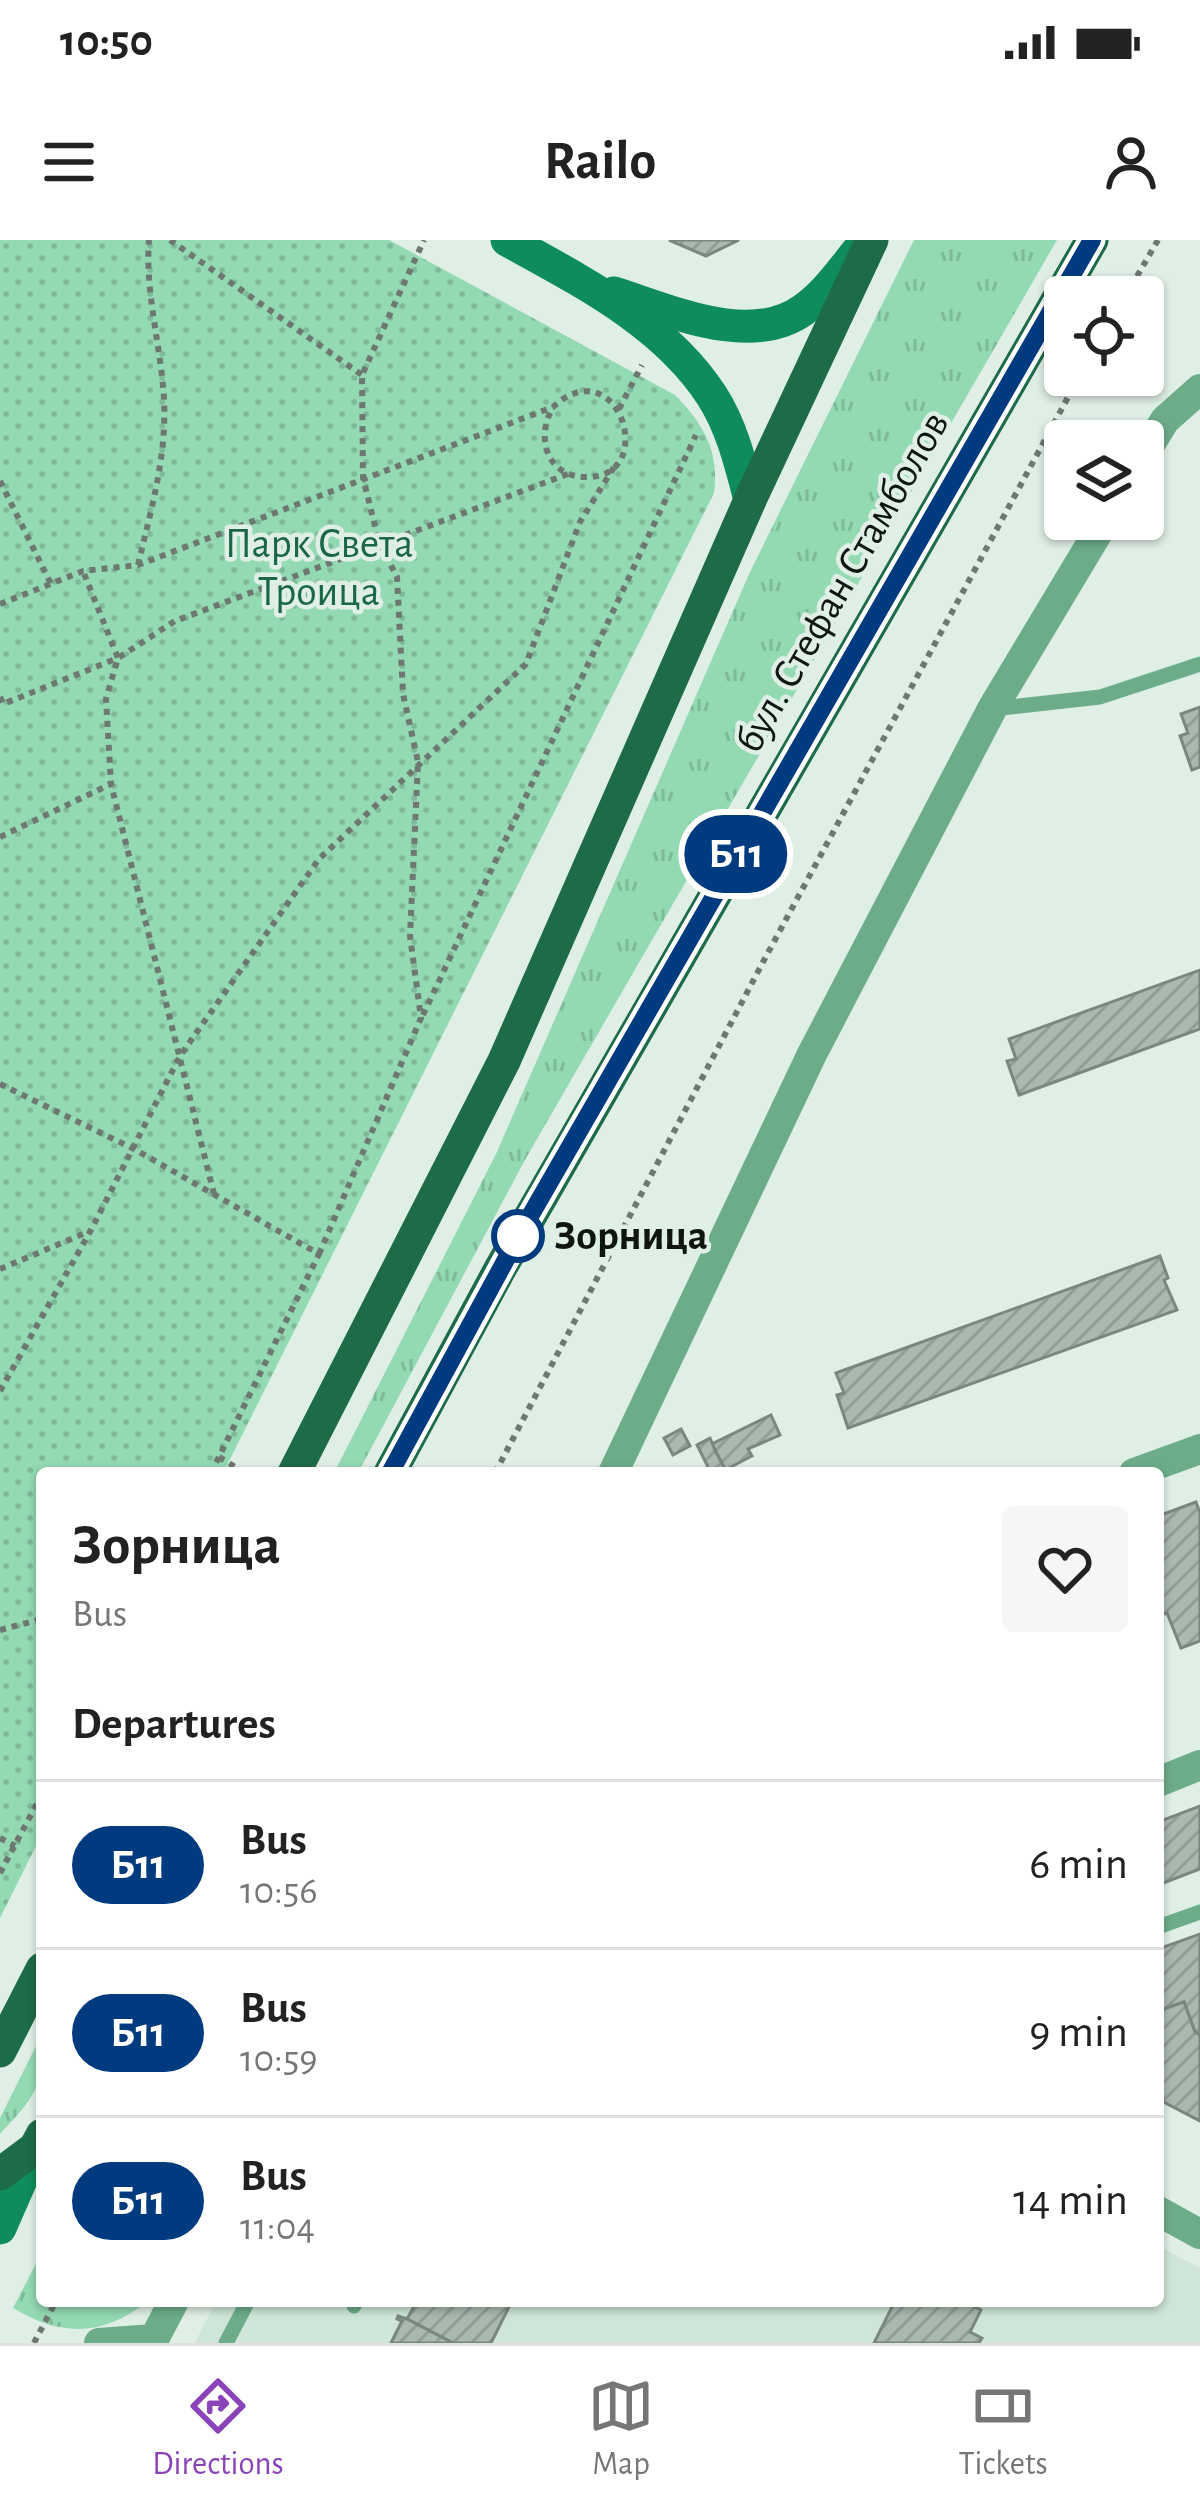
<!DOCTYPE html>
<meta charset="utf-8">
<style>
:root{--surface:#fff;--page:#f6f6f6;--text:#222;--muted:#767676;--line:#e0e0e0;--accent:#8a44b7}
body{margin:0;font-family:"Alegreya Sans",sans-serif;background:var(--page);color:var(--text);height:100vh;display:flex;flex-direction:column;font-size:45px;white-space:nowrap}
*{box-sizing:border-box;margin:0}
p{font-size:39px;color:var(--muted)}
.icon{flex:none;width:66px;height:66px;fill:none;stroke:currentColor;stroke-width:2;stroke-linecap:round;stroke-linejoin:round}
.map{position:relative;flex:1;overflow:hidden}
.sheet{position:absolute;left:36px;top:1227px;width:1128px;height:840px;display:flex;flex-direction:column;background:var(--surface);border-radius:12px;box-shadow:0 3px 9px #0004}
.sheet>*{flex:none}
.badge{padding:0 24px;border-radius:39px;font-size:42px;line-height:78px}
.controls{position:absolute;left:1044px;top:36px;display:grid;gap:24px}
.controls a{display:grid;place-items:center;width:120px;height:120px;border-radius:12px;background:var(--surface);box-shadow:0 3px 9px #0004;font-size:60px}
.map>.badge{position:absolute;translate:-50% -50%;box-shadow:0 0 0 6px #fff}
h2{padding:0 36px;font-size:45px;line-height:108px}
.round{display:grid;place-items:center;flex:none;width:126px;height:126px;border-radius:12px;background:var(--page)}
.head{display:flex;align-items:center;justify-content:space-between;height:204px;padding:0 36px}
h1{font-size:57px;font-weight:600;line-height:90px}
ul{padding:0;list-style:none}
li{display:flex;align-items:center;gap:36px;height:168px;padding:0 36px;border-top:3px solid var(--line)}
li div{flex:1}
li b{display:block;font-size:45px}
li em{font-style:normal}
li .badge{min-width:132px;font-weight:700;text-align:center}
.status{display:flex;justify-content:space-between;align-items:center;height:84px;padding:0 60px;background:var(--surface);direction:ltr}
.status svg{height:33px;fill:currentColor}
header{display:flex;justify-content:space-between;align-items:center;height:156px;padding:0 36px;background:var(--surface);font-size:54px;font-weight:600}
.tab-bar{display:flex;justify-content:space-around;align-items:center;height:168px;border-top:3px solid var(--line);background:var(--surface);font-size:33px;color:var(--muted)}
.tab-bar a{display:grid;justify-items:center;gap:6px}
.tab-bar .active{color:var(--accent)}
.map>svg:first-child{display:block}
</style>
<div class="status"><b>10:50</b><svg viewBox="0 0 49 12"><path d="M0 12V9h3v3zM5 12V6h3v6zM10 12V3h3v9zM15 12V0h3v12zM26 1h20v11H26zM47 4h2v5h-2z"/></svg></div>
<header><svg class="icon" aria-label="menu" viewBox="0 0 24 24"><path d="M4 6h16M4 12h16M4 18h16"/></svg>Railo<svg class="icon" aria-label="person" viewBox="0 0 24 24"><circle cx="12" cy="8" r="4"/><path d="M4 21q1-7 8-7t8 7"/></svg></header>
<div class="map">
<svg width="1200" height="2103" viewBox="0 0 1200 2103">
<defs>
<pattern id="grass-tufts" width="24" height="20" patternUnits="userSpaceOnUse" patternTransform="scale(3)"><rect width="24" height="20" fill="#93d9b2"/><path d="M3 7l-1-3M5 7V3M7 7l1-3M15 17l-1-3M17 17v-4M19 17l1-3" fill="none" stroke="#7eb998"/></pattern>
<pattern id="park-dots" width="8" height="8" patternUnits="userSpaceOnUse" patternTransform="scale(3)"><rect width="8" height="8" fill="#93d9b2"/><path d="M2 2h.1M6 6h.1" fill="none" stroke="#7eb998" stroke-width="1.8" stroke-linecap="round"/></pattern>
<pattern id="building-hatch" width="6" height="6" patternUnits="userSpaceOnUse" patternTransform="scale(3)"><rect width="6" height="6" fill="#a9b9af"/><path d="M-1 1l2-2M0 6l6-6M5 7l2-2" fill="none" stroke="#909e96"/></pattern>
</defs>
<rect width="100%" height="100%" fill="#dfefe5"/>
<polygon fill="#cee5d7" points="1158,2006 1200,2028 1200,2103 195,2103 216,2061 1158,2061"/>
<g fill="url(#grass-tufts)">
<polygon points="914,0 1057,0 526,918 358,1233 334,1233 496,914 750,332"/>
<path d="M42,1794C42,1850 37,1854 0,1894V1878Z"/>
<path d="M42,2012V2061H148C103,2097 61,2097 13,2068Z"/>
</g>
<path fill="url(#park-dots)" d="M0,0H389L675,155C703,183 720,212 714,253L223,1233H42V1594L0,1678Z"/>
<g fill="url(#building-hatch)" stroke="#79887f" stroke-width="3">
<polygon points="669,0 739,0 706,16"/>
<polygon points="1200,467 1200,527 1192,530 1180,496 1188,493 1181,474"/>
<polygon points="1200,730 1200,789 1019,855 1007,821 1016,819 1009,799"/>
<polygon points="1160,1016 1168,1038 1164,1040 1177,1070 848,1188 837,1155 844,1153 836,1133"/>
<polygon points="771,1175 780,1195 748,1209 752,1216 725,1230 712,1204"/>
<polygon points="681,1189 690,1206 673,1215 664,1198"/>
<polygon points="710,1198 715,1210 727,1233 711,1233 697,1205"/>
<polygon points="1196,1262 1200,1273 1200,1401 1181,1408 1167,1373 1158,1376 1158,1276"/>
<polygon points="1200,1566 1200,1629 1158,1645 1158,1582"/>
<polygon points="1200,1694 1200,1795 1195,1792 1184,1762 1158,1771 1158,1709"/>
<polygon points="1184,1762 1195,1792 1200,1795 1200,1881 1158,1859 1158,1771"/>
<polygon points="417,2061 512,2061 491,2103 453,2103 407,2079"/>
<polygon points="895,2061 963,2061 981,2070 970,2092 982,2098 979,2103 874,2103"/>
<polygon points="398,2076 407,2079 453,2103 391,2103 402,2081 397,2079"/>
</g>
<g fill="none" stroke-linecap="round" stroke-linejoin="round">
<g stroke="#6d7871" stroke-width="6" stroke-dasharray="6 6" stroke-linecap="butt">
<polyline points="170,0 362,135"/>
<polyline points="1125,57 1158,0"/>
<polyline points="619,169 642,125"/>
<polyline points="0,241 51,344"/>
<path d="M138,325C151,270 167,216 164,159C161,105 145,55 149,0"/>
<path d="M0,364L83,331L138,325L553,167C619,106 661,241 584,237C545,235 536,196 553,167"/>
<polyline points="0,457 3,464 118,418 83,331"/>
<polyline points="0,597 111,544"/>
<polyline points="423,775 696,195"/>
<polyline points="0,844 134,909 319,1014 211,1233"/>
<polyline points="214,954 111,544 106,459 118,418 175,381 568,234"/>
<polyline points="319,1014 421,778 410,696 418,522 403,454 397,337 379,302 363,238 362,135 424,0"/>
<polyline points="0,1029 90,991"/>
<polyline points="0,1151 91,990 180,816 319,619 526,424 580,282 616,224"/>
<polyline points="219,1217 245,1233"/>
<polyline points="495,1233 763,722 1080,135"/>
<polyline points="0,1390 42,1379"/>
<polyline points="0,1598 15,1606"/>
<polyline points="0,1633 42,1554"/>
<polyline points="34,2103 56,2061"/>
</g>
<g stroke="#6dac89" stroke-width="15">
<polyline points="993,469 1100,457 1200,424"/>
<polyline points="1158,1687 1200,1672"/>
<polyline points="354,2066 356,2061"/>
<polyline points="226,2103 248,2061"/>
</g>
<g stroke="#6dac89" stroke-width="30">
<polyline points="1143,216 1165,180 1200,149"/>
<polyline points="613,1233 812,814 992,469 1106,279"/>
<polyline points="1134,1233 1200,1209"/>
<polyline points="1158,1542 1200,1525"/>
<polyline points="1158,1971 1200,1994"/>
<polyline points="99,2103 154,2099 174,2061"/>
</g>
<g stroke="#0e8c5b" stroke-width="33">
<path d="M507,0C581,41 665,83 712,156C732,187 741,225 750,260"/>
<path d="M614,53C669,70 750,108 803,70C828,53 846,24 866,1"/>
<polyline points="0,1988 35,1908"/>
</g>
<g stroke="#1e6b48" stroke-width="33">
<polyline points="294,1233 504,821 750,260 872,0"/>
<polyline points="390,1233 500,1029 1092,0"/>
<polyline points="0,1811 42,1729"/>
<polyline points="0,1934 35,1908 42,1895"/>
</g>
</g>
<g fill="none" stroke-linecap="round" stroke-linejoin="round">
<defs>
<polyline id="line" points="390,1233 522,990 1092,0"/>
</defs>
<use href="#line" stroke="#fff" stroke-width="27"/>
<use href="#line" stroke="#003b80" stroke-width="18"/>
</g>
<circle fill="#fff" stroke="#003b80" stroke-width="6" cx="518" cy="996" r="24"/>
<g text-anchor="middle" dominant-baseline="central" stroke-width="9" stroke-linejoin="round" paint-order="stroke">
<g font-size="42" fill="#1a6745" stroke="#dfefe5">
<text x="319" y="304">Парк Света<tspan x="319" dy="48">Троица</tspan></text>
</g>
<g font-size="42" fill="#0f1511" stroke="#dfefe5">
<text transform="translate(842 342) rotate(-60)">бул. Стефан Стамболов</text>
</g>
<g font-size="42" font-weight="bold" fill="#0f1511" stroke="#dfefe5" text-anchor="start">
<text x="554" y="996">Зорница</text>
</g>
</g>
</svg>
<div class="controls">
<a><svg class="icon" aria-label="locate" viewBox="0 0 24 24"><circle cx="12" cy="12" r="6"/><path d="M12 2v4M12 18v4M2 12h4M18 12h4"/></svg></a>
<a><svg class="icon" aria-label="layers" viewBox="0 0 24 24"><path d="M12 4l9 5-9 5-9-5zM3 14l9 5 9-5"/></svg></a>
</div>
<b class="badge" style="left:736px;top:614px;background:#003b80;color:#fff">Б11</b>
<section class="sheet">
<div class="head"><div><h1>Зорница</h1><p>Bus</p></div><a class="round"><svg class="icon" aria-label="heart" viewBox="0 0 24 24"><path d="M12 20l-8-8c-3-5 5-10 8-4 3-6 11-1 8 4z"/></svg></a></div>
<h2>Departures</h2>
<ul>
<li><span class="badge" style="background:#003b80;color:#fff">Б11</span><div><b>Bus</b><p>10:56</p></div><em>6 min</em></li>
<li><span class="badge" style="background:#003b80;color:#fff">Б11</span><div><b>Bus</b><p>10:59</p></div><em>9 min</em></li>
<li><span class="badge" style="background:#003b80;color:#fff">Б11</span><div><b>Bus</b><p>11:04</p></div><em>14 min</em></li>
</ul>
</section>
</div>
<nav class="tab-bar">
<a class="active"><svg class="icon" aria-label="directions" viewBox="0 0 24 24"><path d="M12 3l9 9-9 9-9-9zM9 14v-3h6M13 9l2 2-2 2"/></svg>Directions</a>
<a><svg class="icon" aria-label="map" viewBox="0 0 24 24"><path d="M3 6l6-2 6 2 6-2v14l-6 2-6-2-6 2zM9 4v14M15 6v14"/></svg>Map</a>
<a><svg class="icon" aria-label="tickets" viewBox="0 0 24 24"><path d="M3 7h18v10H3zM15 7v10"/></svg>Tickets</a>
</nav>
